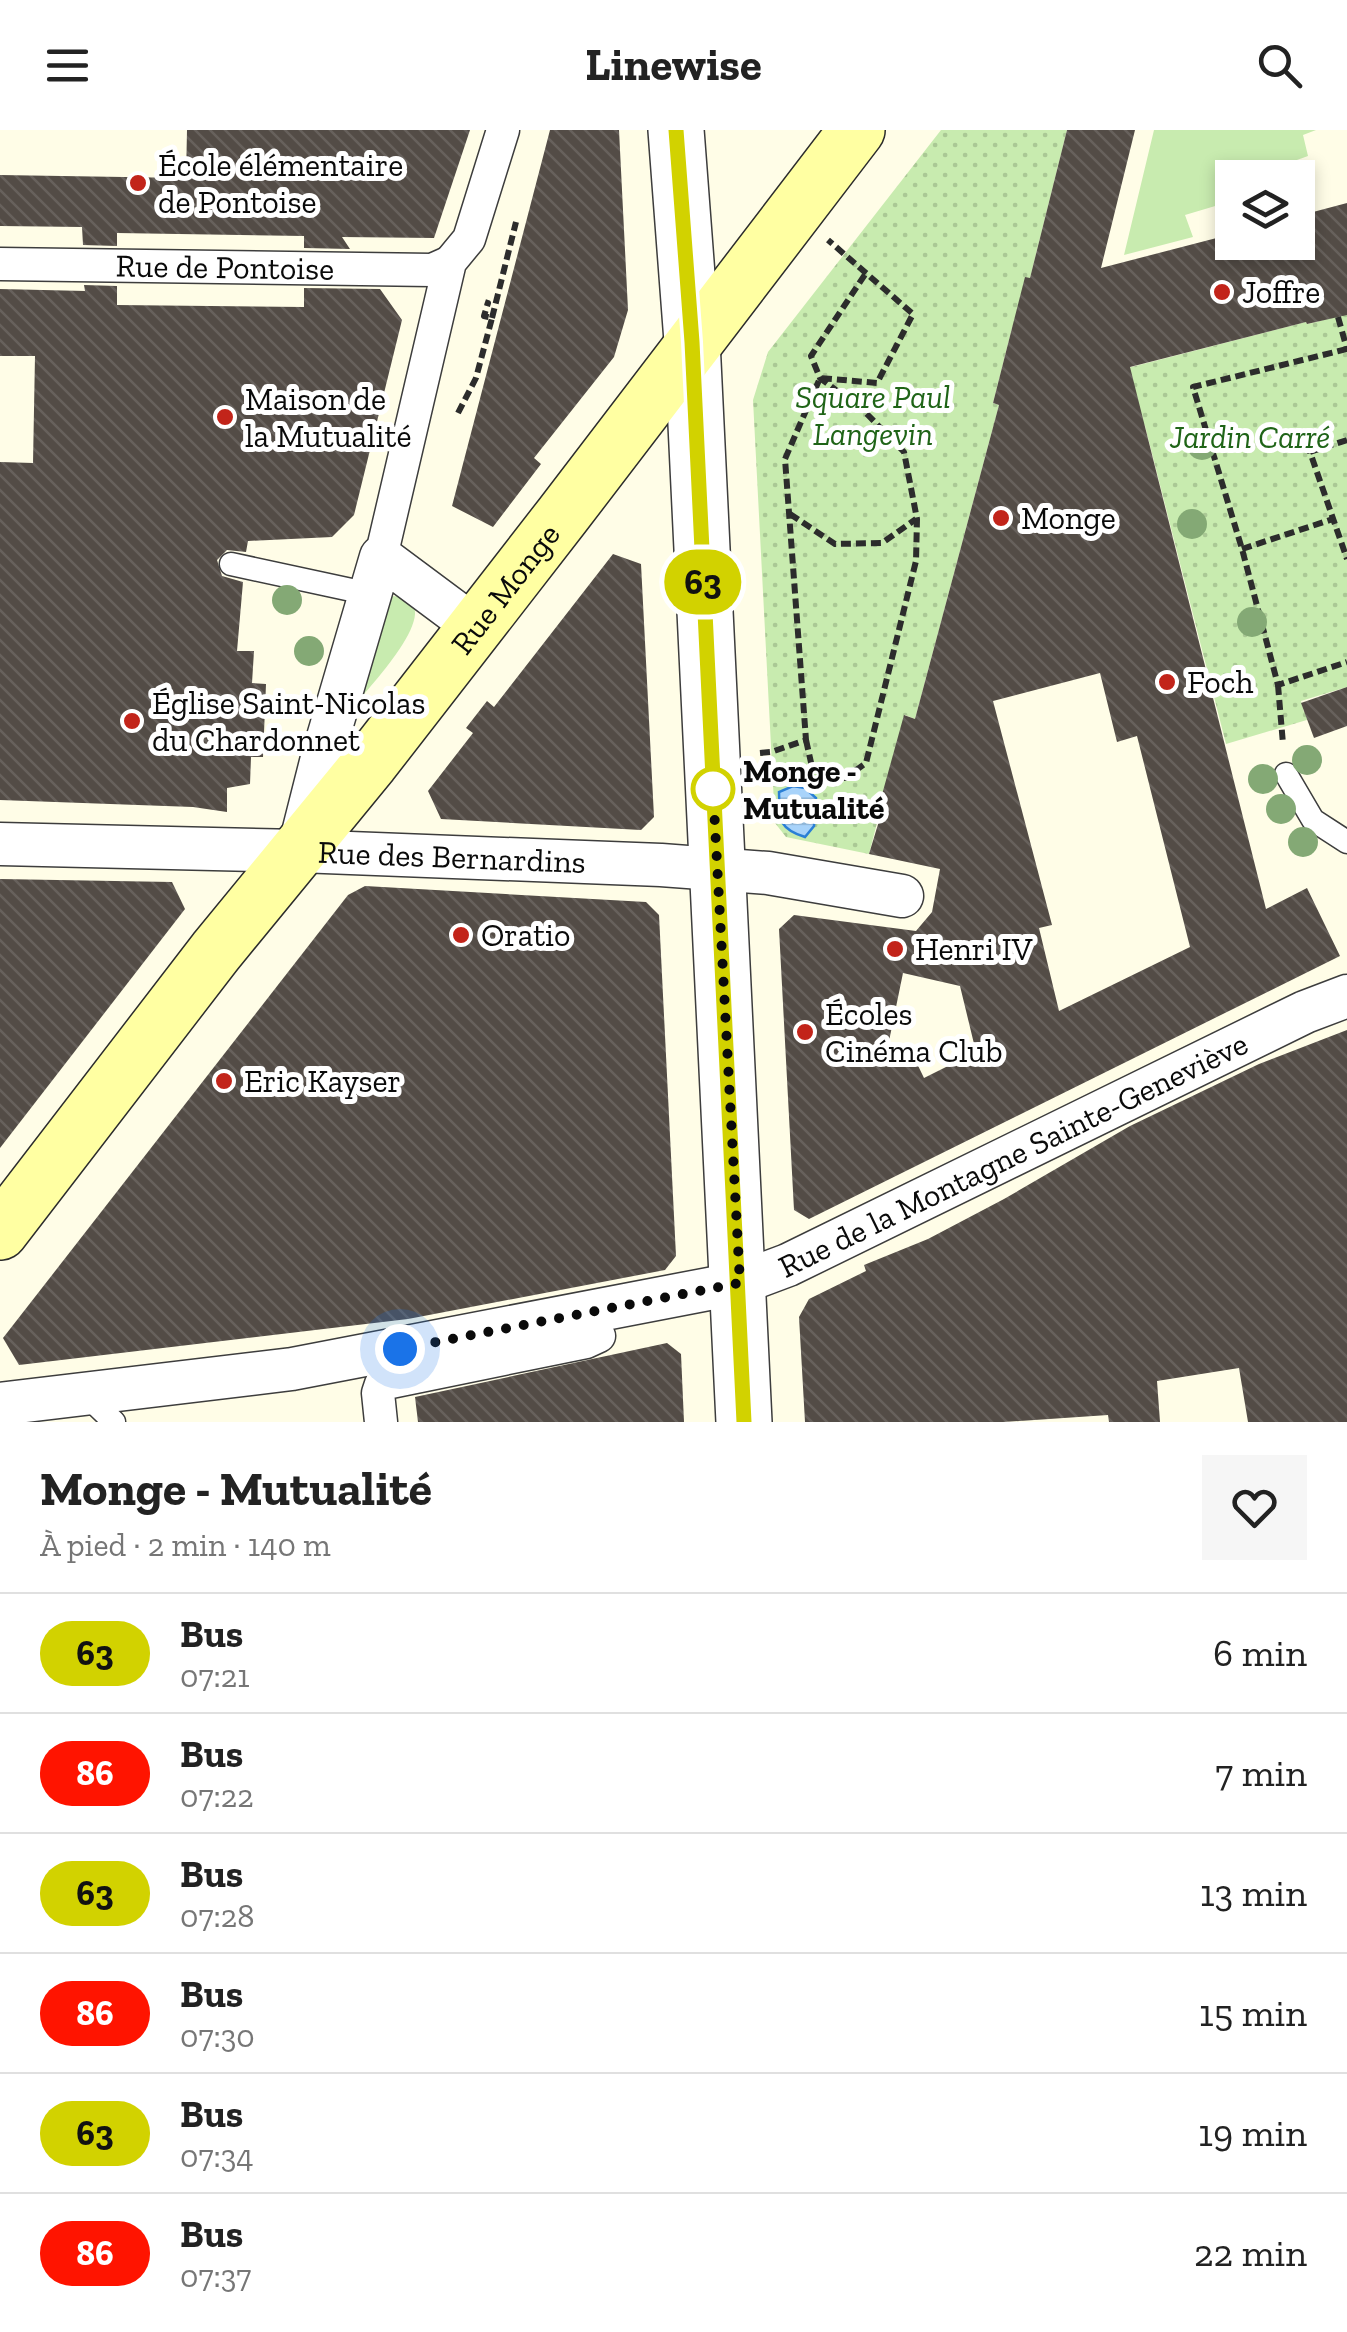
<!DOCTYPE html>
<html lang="fr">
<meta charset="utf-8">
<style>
:root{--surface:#fff;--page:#f6f6f6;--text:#222;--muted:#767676;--line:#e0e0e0}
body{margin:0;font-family:"Zilla Slab",serif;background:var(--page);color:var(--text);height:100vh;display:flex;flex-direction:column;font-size:38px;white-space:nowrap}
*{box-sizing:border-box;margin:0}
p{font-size:32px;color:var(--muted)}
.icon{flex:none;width:55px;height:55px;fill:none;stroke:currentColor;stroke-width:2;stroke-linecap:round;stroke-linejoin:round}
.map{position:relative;height:1292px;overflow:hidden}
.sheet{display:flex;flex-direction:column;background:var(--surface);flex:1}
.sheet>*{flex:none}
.badge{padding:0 20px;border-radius:32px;font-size:35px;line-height:65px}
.fabs{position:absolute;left:1215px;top:30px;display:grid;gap:20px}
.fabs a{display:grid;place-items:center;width:100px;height:100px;border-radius:0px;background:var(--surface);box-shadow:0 5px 15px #0003;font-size:50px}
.you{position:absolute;width:50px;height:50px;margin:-25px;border:8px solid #fff;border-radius:50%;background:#1a73e8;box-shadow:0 0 0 15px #1a73e833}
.map>.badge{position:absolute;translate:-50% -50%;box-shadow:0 0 0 5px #fff}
.round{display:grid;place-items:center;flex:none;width:105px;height:105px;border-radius:0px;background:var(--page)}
.headline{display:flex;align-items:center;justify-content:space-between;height:170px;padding:0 40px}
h1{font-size:48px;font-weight:800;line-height:75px}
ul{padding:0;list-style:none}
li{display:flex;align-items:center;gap:30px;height:120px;padding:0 40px;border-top:2px solid var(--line)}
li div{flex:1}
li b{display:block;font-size:38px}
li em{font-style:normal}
li .badge{min-width:110px;font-weight:700;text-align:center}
header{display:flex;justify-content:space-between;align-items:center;height:130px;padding:0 40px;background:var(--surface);font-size:45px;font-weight:800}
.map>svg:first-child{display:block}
</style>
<header><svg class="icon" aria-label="menu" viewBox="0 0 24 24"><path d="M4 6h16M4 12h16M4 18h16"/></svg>Linewise<svg class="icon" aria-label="search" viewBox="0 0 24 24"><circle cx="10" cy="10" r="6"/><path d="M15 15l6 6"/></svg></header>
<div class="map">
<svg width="1347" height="1292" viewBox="0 0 1347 1292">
<defs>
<pattern id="park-dots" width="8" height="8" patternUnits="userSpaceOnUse" patternTransform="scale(2.5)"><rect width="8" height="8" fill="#c8ebaf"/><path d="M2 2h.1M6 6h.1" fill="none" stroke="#aac895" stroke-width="1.8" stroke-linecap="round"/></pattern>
<pattern id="water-rules" width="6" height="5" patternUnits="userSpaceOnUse" patternTransform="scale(2.5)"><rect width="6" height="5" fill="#a8d3fa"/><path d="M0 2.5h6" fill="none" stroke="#8fb4d5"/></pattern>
<pattern id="building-back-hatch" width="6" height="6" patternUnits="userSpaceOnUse" patternTransform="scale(2.5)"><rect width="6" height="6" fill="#534c46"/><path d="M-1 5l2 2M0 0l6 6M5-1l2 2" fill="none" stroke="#67615c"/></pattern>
</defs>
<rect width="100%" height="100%" fill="#fffde7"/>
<g fill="#c8ebaf">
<polygon points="1154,0 1316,0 1303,5 1308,26 1272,39 1273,47 1232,48 1232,71 1185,85 1193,107 1124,125"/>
<path d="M390,466C458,466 368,558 354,576Z"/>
</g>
<g fill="url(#park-dots)">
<polygon points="941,0 1067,0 1030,148 1012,198 993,273 999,275 915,589 905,585 869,724 786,707 775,693 753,270 768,222"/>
<polygon points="1347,184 1347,557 1301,571 1304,582 1307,581 1310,589 1226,614 1145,296 1116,241 1306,192 1308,194"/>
</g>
<path fill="url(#water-rules)" stroke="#2a7fd6" stroke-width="2.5" d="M793,656L805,658L816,668L814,696L805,707C777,698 780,689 779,662Z"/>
<g fill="url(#building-back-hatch)" fill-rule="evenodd">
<polygon points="187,0 470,0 434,108 342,107 350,119 304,118 304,106 117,103 117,116 83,115 82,97 0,96 0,45 186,48"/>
<polygon points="550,0 619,0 628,180 614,227 534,328 541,334 493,397 452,376"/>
<path d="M1067,0H1135L1101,138L1232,104V112H1298V86L1347,73V185L1307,194L1306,192L1130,237L1266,779L1307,758L1340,826L809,1089L794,1080L779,799L794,785L916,801L932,782L940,739L869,724L879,691L875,690L904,585L915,589L999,275L993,273L1012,198L1025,147L1030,148ZM1100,543L1117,612L1137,606L1190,817L1059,881L1039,798L1052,795L993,571ZM903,843L960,856L976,922L924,948L909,917L888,916Z"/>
<polygon points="84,155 117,156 117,175 304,177 304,158 380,159 402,190 354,385 332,407 248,411 246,422 227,420 217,430 222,446 243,452 237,521 254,521 252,553 266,554 263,627 251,627 250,654 227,658 227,682 193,677 0,670 0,332 33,333 35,226 0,226 0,159 85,161"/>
<polygon points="613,424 641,434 654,687 641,700 441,689 428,661 473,603 466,598 487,571 494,577"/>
<polygon points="1347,557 1347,596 1314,608 1301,573"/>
<polygon points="0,749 172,752 185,779 0,1018"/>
<polygon points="365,756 646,772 659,785 676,1126 665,1140 408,1189 19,1235 3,1208 348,765"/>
<polygon points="1347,900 1347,1292 1248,1292 1239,1238 1157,1251 1160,1292 1109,1292 1108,1285 1003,1292 805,1292 799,1187 809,1169 866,1141 864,1135 928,1109 1004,1069 1130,996 1259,934"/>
<polygon points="667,1213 681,1224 684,1292 418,1292 415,1267"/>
</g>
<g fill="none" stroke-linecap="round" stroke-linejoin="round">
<defs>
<g id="service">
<polyline points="231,434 370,464"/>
<polyline points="1286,644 1313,690 1347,712"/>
<polyline points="85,1264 114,1292"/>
</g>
<g id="pedestrian">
<path id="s1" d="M0,134L432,140L450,132"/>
<polyline points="381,427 450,132 469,109 503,0"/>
<polyline points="381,1292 378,1263 381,1254 586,1212 599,1206"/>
</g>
<g id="minor">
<path id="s2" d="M0,714L299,721L661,735L768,743L902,766"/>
<polyline points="300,715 322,628 381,427 475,497"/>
<path id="s3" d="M0,1274L292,1239L740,1153L788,1135L1305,882L1347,866"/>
</g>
<polyline id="tertiary" points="676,0 692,211 744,1292"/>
<g id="secondary">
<path id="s4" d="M0,1102L216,821L371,632L562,386L857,0"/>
</g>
</defs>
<use href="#service" stroke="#3d3d3d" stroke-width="25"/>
<use href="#pedestrian" stroke="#3d3d3d" stroke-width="35"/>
<use href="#minor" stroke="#3d3d3d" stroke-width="45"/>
<use href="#tertiary" stroke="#3d3d3d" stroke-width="58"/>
<use href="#secondary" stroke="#2c2c2c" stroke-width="58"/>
<g stroke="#2c2c2c" stroke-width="6" stroke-dasharray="10 5" stroke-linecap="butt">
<polyline points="1338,187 1347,219"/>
<polyline points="492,188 516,92"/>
<polyline points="1347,219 1193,257 1242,419 1278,555 1347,532"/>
<polyline points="458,283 476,248 492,188 484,186 488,173 485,172"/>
<polyline points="1347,310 1310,322 1347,429"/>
<polyline points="790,384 835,414 882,413 916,389"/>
<polyline points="1242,419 1333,389"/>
<polyline points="1278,555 1283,614"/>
<polyline points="806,610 812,637 845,648 866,633 916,431 917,389 904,322 865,282 820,248 811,226 866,143"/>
<polyline points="760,623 771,622 806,610 785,329 820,248 877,253 913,184 828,110"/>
</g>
<use href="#service" stroke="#fff" stroke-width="22"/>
<use href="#pedestrian" stroke="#fff" stroke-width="32"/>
<use href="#minor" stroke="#fff" stroke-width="42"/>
<use href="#tertiary" stroke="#fff" stroke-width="55"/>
<use href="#secondary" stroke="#ffffa2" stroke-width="55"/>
</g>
<g fill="#84a975">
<circle cx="1202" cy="315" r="15"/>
<circle cx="1192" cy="394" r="15"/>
<circle cx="287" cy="470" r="15"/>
<circle cx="1252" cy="492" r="15"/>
<circle cx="309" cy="521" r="15"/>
<circle cx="1307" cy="630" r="15"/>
<circle cx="1263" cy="649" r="15"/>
<circle cx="1281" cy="679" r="15"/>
<circle cx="1303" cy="712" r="15"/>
</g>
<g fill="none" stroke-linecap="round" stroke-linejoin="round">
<defs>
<polyline id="line" points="676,0 692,212 744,1292"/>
</defs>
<use href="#line" stroke="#fff" stroke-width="22"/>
<use href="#line" stroke="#d2d200" stroke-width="15"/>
<polyline stroke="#0a0a0a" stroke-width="10" stroke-dasharray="0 18" points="400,1219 740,1153 713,659"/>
</g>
<g fill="#c2241a" stroke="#fff" stroke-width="4">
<circle cx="138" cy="53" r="10"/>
<circle cx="1222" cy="162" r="10"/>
<circle cx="225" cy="287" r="10"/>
<circle cx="1001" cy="388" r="10"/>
<circle cx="1167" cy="552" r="10"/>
<circle cx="132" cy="591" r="10"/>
<circle cx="461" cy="805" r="10"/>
<circle cx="895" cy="819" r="10"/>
<circle cx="805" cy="902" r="10"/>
<circle cx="224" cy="951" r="10"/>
</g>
<circle fill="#fff" stroke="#d2d200" stroke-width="5" cx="713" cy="659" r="20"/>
<g text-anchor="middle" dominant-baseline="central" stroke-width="10" stroke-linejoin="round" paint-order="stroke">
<g font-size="32" fill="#0a0a0a" stroke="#fff" text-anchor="start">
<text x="158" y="35">École élémentaire<tspan x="158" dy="37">de Pontoise</tspan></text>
<text x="1242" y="162">Joffre</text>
<text x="245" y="269">Maison de<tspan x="245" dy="37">la Mutualité</tspan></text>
<text x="1021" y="388">Monge</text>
<text x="1187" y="552">Foch</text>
<text x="152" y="573">Église Saint-Nicolas<tspan x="152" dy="37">du Chardonnet</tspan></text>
<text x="481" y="805">Oratio</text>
<text x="915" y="819">Henri IV</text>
<text x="825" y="884">Écoles<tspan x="825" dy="37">Cinéma Club</tspan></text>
<text x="244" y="951">Eric Kayser</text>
</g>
<g font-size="32" fill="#0a0a0a" stroke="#fff">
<text stroke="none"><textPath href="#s1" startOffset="225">Rue de Pontoise</textPath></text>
<text stroke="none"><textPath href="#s4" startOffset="818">Rue Monge</textPath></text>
<text stroke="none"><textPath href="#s2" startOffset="452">Rue des Bernardins</textPath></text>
<text stroke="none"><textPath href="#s3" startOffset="1052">Rue de la Montagne Sainte-Geneviève</textPath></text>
</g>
<g font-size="32" font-style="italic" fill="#1f6417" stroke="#fff">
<text x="873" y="267">Square Paul<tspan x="873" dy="37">Langevin</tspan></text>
<text x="1250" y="307">Jardin Carré</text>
</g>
<g font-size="32" font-weight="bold" fill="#0a0a0a" stroke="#fff" text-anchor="start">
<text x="743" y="641">Monge -<tspan x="743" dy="37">Mutualité</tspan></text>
</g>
</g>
</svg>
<div class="fabs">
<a><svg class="icon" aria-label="layers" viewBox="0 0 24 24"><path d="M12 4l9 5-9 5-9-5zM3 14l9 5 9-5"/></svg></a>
</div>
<div class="you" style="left:400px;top:1219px"></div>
<b class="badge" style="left:703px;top:452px;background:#d2d200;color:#111">63</b>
</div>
<section class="sheet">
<div class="headline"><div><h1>Monge - Mutualité</h1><p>À pied · 2 min · 140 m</p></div><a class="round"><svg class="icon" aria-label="heart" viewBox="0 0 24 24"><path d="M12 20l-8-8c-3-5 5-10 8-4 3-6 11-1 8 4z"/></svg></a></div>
<ul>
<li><span class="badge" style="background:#d2d200;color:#111">63</span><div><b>Bus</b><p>07:21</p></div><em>6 min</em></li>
<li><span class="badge" style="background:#ff1400;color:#fff">86</span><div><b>Bus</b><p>07:22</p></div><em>7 min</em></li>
<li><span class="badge" style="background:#d2d200;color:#111">63</span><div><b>Bus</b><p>07:28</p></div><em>13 min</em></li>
<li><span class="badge" style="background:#ff1400;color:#fff">86</span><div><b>Bus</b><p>07:30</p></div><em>15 min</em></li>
<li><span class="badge" style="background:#d2d200;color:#111">63</span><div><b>Bus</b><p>07:34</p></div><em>19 min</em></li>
<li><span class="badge" style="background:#ff1400;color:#fff">86</span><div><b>Bus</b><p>07:37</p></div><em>22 min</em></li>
</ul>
</section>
